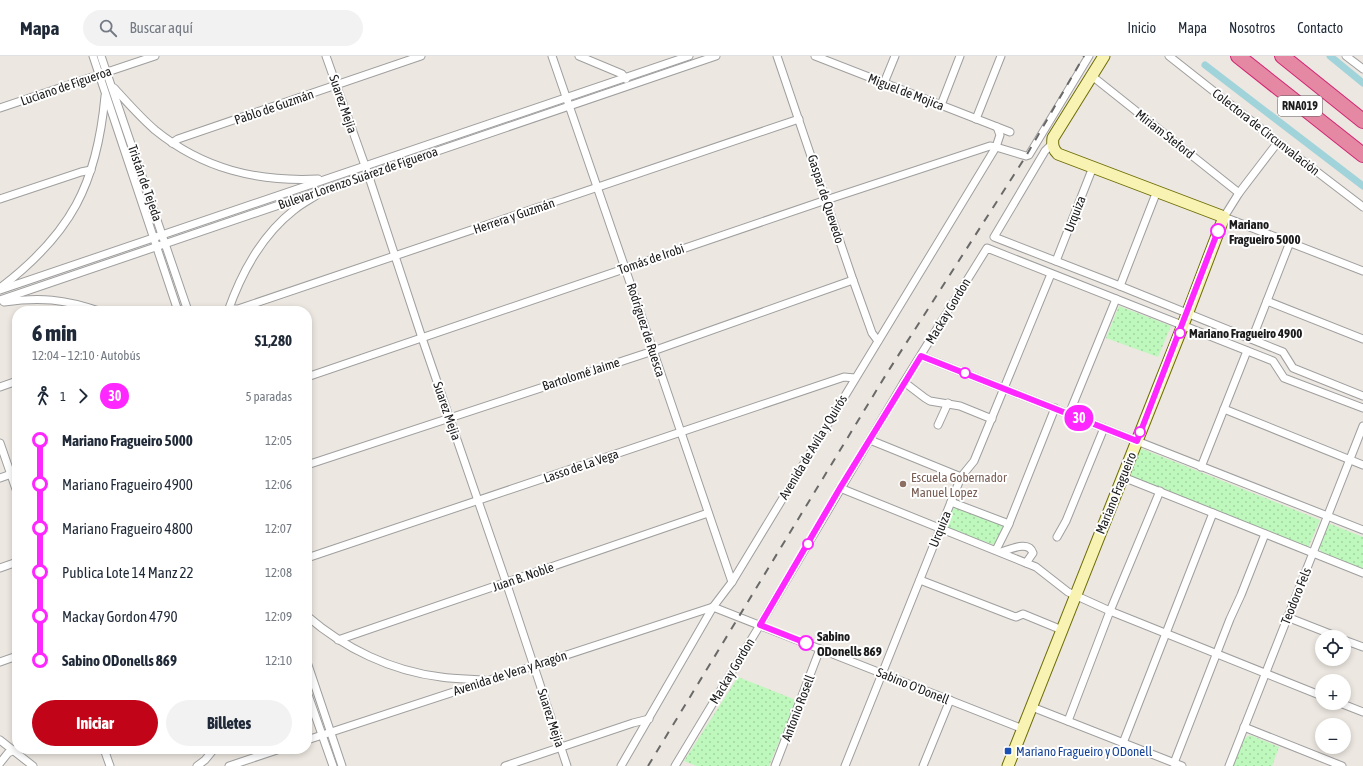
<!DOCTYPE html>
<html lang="es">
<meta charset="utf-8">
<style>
:root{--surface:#fff;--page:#f2f2f3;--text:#1f2937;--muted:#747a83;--line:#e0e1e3;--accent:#c20419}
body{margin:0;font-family:"Asap Condensed",sans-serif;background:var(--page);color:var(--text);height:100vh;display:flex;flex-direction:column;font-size:15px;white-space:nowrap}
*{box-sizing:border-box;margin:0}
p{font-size:13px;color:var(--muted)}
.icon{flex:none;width:22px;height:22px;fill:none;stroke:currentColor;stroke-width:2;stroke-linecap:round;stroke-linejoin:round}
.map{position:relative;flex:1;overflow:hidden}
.drawer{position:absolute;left:12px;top:250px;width:300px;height:448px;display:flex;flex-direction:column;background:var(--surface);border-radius:16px;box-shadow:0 2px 6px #0003}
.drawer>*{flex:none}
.badge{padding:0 8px;border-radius:13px;font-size:14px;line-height:26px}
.tools{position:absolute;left:1315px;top:574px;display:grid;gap:8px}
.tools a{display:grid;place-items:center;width:36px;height:36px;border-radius:50%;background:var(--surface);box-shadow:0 2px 6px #0003;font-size:20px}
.map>.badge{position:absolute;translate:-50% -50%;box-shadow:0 0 0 2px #fff}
.legs{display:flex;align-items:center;gap:6px;height:44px;padding:0 20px;font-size:13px}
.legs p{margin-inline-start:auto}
.head{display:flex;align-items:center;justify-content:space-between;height:68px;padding:0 20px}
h1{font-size:22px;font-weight:800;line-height:30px}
.action{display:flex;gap:8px;margin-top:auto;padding:8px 20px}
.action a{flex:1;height:46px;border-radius:24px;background:var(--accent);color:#fff;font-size:16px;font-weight:800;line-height:46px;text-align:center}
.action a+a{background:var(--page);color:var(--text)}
ul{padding:0 20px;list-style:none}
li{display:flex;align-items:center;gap:14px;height:44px;font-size:15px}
li i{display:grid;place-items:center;width:6px;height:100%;margin:0 5px;background:currentColor}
li i::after{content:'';width:10px;height:10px;margin:-5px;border:3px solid;border-radius:50%;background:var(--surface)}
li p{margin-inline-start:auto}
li:first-child i{background:linear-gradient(#0000 50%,currentColor 0)}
li:last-child i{background:linear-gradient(currentColor 50%,#0000 0)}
header{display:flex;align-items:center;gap:24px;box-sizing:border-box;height:56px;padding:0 20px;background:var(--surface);border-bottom:1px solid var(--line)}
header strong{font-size:19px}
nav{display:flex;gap:22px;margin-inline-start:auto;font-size:14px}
.search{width:280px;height:36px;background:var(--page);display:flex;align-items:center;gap:10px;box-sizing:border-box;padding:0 14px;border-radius:22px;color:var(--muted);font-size:15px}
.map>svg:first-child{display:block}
</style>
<header>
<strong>Mapa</strong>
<div class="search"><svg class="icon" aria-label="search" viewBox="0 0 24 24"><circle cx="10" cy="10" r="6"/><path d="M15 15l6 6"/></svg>Buscar aquí</div>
<nav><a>Inicio</a><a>Mapa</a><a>Nosotros</a><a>Contacto</a></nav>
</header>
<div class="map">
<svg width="1363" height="710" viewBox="0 0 1363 710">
<defs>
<pattern id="park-dots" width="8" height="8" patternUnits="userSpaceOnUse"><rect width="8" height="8" fill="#bef8bc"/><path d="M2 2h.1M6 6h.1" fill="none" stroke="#a3d4a1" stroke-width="1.8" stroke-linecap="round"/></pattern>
</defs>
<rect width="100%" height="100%" fill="#ece7e0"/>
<g fill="url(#park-dots)">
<polygon points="1119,250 1171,270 1158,301 1106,282"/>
<polygon points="1140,392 1320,464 1308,492 1129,420"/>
<polygon points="952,449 1005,470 994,489 947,472 945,467"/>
<polygon points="1328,467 1363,481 1363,513 1321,496 1319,491"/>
<polygon points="738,621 796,644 769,710 697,710 684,705"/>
<polygon points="1250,679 1279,691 1272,710 1233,710 1245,682"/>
</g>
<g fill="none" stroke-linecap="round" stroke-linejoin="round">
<g stroke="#a1d3da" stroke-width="7">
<polyline points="1330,0 1363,27"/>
<polyline points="1205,9 1363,130"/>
</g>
<defs>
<g id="minor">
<polyline points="93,0 178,255"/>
<polyline points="101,0 188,255"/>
<polyline points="326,0 368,118 422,282 506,526 567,710"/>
<polyline points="552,0 625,212 732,526"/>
<polyline points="579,0 622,18 626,23"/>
<polyline points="777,0 853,224 872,277 878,285"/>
<polyline points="815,0 1010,76"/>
<polyline points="1169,0 1278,86 1363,151"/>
<polyline points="1346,0 1363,13"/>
<polyline points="1092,20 1239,137"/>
<polyline points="884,27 895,0"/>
<path d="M114,32C127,46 140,61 155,74C203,113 257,126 318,123"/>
<polyline points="941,49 960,0"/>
<polyline points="0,52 155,0"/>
<polyline points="976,63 1001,0"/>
<polyline points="1278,86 1239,137 1224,161 1363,215"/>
<polyline points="172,87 178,83 421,0"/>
<polyline points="1052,88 1045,95 994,181 1120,230 1283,296 1293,312 1363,340"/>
<polyline points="0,143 81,116 91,114"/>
<polyline points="1056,205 1093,111"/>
<polyline points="1120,230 1157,135"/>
<path d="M0,232C71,178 97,128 105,40"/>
<polyline points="0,234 689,0"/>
<polyline points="0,244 716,0"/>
<polyline points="1267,245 1363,283"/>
<path d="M4,246C40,241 64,243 99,255"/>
<polyline points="229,253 238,253 799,63"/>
<path d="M228,255C241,218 262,179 294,154C301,148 309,144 317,139"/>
<polyline points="1252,283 1290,186"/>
<polyline points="921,300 1363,474"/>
<polyline points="307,321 826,144 990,90 996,91 1026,100 1029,99 1089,0"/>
<polyline points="904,326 925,342 930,345 960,350 992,363"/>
<polyline points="0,331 17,325"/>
<polyline points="1224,353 1363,409"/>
<polyline points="1069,358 1116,243"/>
<polyline points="938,369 948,347"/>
<polyline points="870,384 961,421"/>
<polyline points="0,387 17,436"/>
<polyline points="307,409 653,295 853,224"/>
<polyline points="1201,411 1247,295"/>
<polyline points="1123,421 1363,517"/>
<polyline points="0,422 17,416"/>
<polyline points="840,432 1036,511 1068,536 1110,555 1322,640"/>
<polyline points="951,446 1009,468"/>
<polyline points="1057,481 1066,465 1104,372"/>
<polyline points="996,494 1008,470 1055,352"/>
<path d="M1001,496C1011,493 1029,484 1033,497L1026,507"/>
<polyline points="307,502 844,321 855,322"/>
<polyline points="0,512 17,506"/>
<polyline points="920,524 1013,560 1016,561 1023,558 1062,574"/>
<polyline points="713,551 1023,673"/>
<path d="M307,560C344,592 391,615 441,621C455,623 469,623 484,624"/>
<polyline points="1287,561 1338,581"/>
<polyline points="338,584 708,457"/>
<polyline points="1344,584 1363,591"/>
<polyline points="0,606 17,600"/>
<polyline points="307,606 342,710"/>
<polyline points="307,636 333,710"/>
<polyline points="1340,647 1363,656"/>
<polyline points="1032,651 1182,710"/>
<polyline points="1068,665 1110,555 1160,435"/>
<polyline points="1244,671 1342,710"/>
<polyline points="0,684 33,710"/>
<polyline points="307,684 713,551"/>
<polyline points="1123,687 1213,457"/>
<polyline points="104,693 110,710"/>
<polyline points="0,707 8,697 17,693"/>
<polyline points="1174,707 1230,563 1241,539 1265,478"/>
<polyline points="197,710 205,704 214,693"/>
<polyline points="229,710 280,693"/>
<polyline points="505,710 633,667 649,663"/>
<polyline points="621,710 713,551 732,526 996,91 1000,79 997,71"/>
<polyline points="675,710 760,569 904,326 987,192 1273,305 1284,322 1363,352"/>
<polyline points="775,710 820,593"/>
<polyline points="845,710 961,421 974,405 1051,218"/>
<polyline points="923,710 950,644"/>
<polyline points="1229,710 1363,370"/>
</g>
<path id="secondary" d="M1008,710L1183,269L1224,161L1058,98C1053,93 1052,89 1053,82L1104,0"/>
<g id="motorway">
<polyline points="1238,0 1363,99"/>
<polyline points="1282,0 1363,65"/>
</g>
</defs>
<use href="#minor" stroke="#9f9f9f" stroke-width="9"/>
<use href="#secondary" stroke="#6d6d06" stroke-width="13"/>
<use href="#motorway" stroke="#d12674" stroke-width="16"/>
<use href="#minor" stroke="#fff" stroke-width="7"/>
<use href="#secondary" stroke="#f8f3b3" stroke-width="11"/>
<use href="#motorway" stroke="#e488a3" stroke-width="14"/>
<polyline stroke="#696969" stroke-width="2" stroke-dasharray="8 8" stroke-linecap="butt" points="648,710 887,317 1026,100 1084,0"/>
</g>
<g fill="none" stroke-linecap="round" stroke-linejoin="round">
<defs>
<polyline id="line-1" points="806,587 760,569 840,432 921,300 1137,385 1218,175"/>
</defs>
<use href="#line-1" stroke="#fff" stroke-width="9"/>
<use href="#line-1" stroke="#fe27ff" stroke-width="6"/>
</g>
<g fill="#fff" stroke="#fe27ff" stroke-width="2">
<circle cx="1218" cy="175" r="7"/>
<circle cx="1180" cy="277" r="5"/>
<circle cx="965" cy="317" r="5"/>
<circle cx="1140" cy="376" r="5"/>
<circle cx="808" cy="488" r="5"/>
<circle cx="806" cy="587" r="7"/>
</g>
<circle fill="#8d6e63" stroke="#fff" stroke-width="1.5" cx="903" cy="428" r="4"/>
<rect fill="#1a4fb4" stroke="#fff" stroke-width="1.5" x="1004" y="691" width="8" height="8" rx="2"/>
<g text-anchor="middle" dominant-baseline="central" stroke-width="4" stroke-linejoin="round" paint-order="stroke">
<rect fill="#fff" stroke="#5f5f5f" stroke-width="1" x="1278" y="40" width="44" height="20" rx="3"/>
<g font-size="12" font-weight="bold" fill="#1b1b1b">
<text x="1300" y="50">RNA019</text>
</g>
<g font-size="13" fill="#1b1b1b" stroke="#fff">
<text transform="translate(66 30) rotate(-19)">Luciano de Figueroa</text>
<text transform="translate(906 36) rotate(21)">Miguel de Mojica</text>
<text transform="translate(343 48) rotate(71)">Suarez Mejia</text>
<text transform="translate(274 51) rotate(-19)">Pablo de Guzmán</text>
<text transform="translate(1266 76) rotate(38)">Colectora de Circunvalación</text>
<text transform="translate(1165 78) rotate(38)">Miriam Steford</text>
<text transform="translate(358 122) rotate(-19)">Bulevar Lorenzo Suárez de Figueroa</text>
<text transform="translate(145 127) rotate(71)">Tristán de Tejeda</text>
<text transform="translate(826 143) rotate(72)">Gaspar de Quevedo</text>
<text transform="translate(1075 158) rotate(-69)">Urquiza</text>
<text transform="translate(514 160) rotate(-19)">Herrera y Guzmán</text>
<text transform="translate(651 203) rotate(-19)">Tomás de Irobi</text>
<text transform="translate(948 255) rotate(-59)">Mackay Gordon</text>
<text transform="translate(646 274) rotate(72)">Rodríguez de Ruesca</text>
<text transform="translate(581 318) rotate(-18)">Bartolomé Jaime</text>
<text transform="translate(447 355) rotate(71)">Suarez Mejia</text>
<text transform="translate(813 391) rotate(-59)">Avenida de Avila y Quirós</text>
<text transform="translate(581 410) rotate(-19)">Lasso de La Vega</text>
<text transform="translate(1116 437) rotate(-68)">Mariano Fragueiro</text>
<text transform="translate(940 473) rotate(-68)">Urquiza</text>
<text transform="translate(523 521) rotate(-19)">Juan B. Noble</text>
<text transform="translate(1296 540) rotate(-68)">Teodoro Fels</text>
<text transform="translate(732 615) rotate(-59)">Mackay Gordon</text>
<text transform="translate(510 617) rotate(-18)">Avenida de Vera y Aragón</text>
<text transform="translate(913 630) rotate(22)">Sabino O'Donell</text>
<text transform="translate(798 652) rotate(-69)">Antonio Rosell</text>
<text transform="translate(551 662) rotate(72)">Suarez Mejia</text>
</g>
<g font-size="13" font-weight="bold" fill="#1b1b1b" stroke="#fff" text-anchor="start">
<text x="1229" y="168">Mariano<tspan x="1229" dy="15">Fragueiro 5000</tspan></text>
<text x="1189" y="277">Mariano Fragueiro 4900</text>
<text x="817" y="580">Sabino<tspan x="817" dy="15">ODonells 869</tspan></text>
</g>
<g font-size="13" fill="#785e54" stroke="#fff" text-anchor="start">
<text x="911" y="421">Escuela Gobernador<tspan x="911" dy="15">Manuel Lopez</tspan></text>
</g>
<g font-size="13" fill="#164399" stroke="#fff" text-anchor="start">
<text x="1016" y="695">Mariano Fragueiro y ODonell</text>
</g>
</g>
</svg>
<div class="tools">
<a><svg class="icon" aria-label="locate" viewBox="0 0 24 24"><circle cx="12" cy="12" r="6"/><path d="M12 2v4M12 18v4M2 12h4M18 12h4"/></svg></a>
<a>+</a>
<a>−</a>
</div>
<b class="badge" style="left:1079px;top:362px;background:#fe27ff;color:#fff">30</b>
<section class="drawer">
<div class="head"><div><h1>6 min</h1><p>12:04 – 12:10 · Autobús</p></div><b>$1,280</b></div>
<div class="legs"><svg class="icon" aria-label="walk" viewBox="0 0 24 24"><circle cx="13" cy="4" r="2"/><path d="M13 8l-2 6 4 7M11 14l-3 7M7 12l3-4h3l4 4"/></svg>1<svg class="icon" aria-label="forward" viewBox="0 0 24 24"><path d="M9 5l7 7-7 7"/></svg><b class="badge" style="background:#fe27ff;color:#fff">30</b><p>5 paradas</p></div>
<ul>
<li><i style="color:#fe27ff"></i><b>Mariano Fragueiro 5000</b><p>12:05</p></li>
<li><i style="color:#fe27ff"></i><span>Mariano Fragueiro 4900</span><p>12:06</p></li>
<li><i style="color:#fe27ff"></i><span>Mariano Fragueiro 4800</span><p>12:07</p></li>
<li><i style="color:#fe27ff"></i><span>Publica Lote 14 Manz 22</span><p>12:08</p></li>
<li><i style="color:#fe27ff"></i><span>Mackay Gordon 4790</span><p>12:09</p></li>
<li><i style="color:#fe27ff"></i><b>Sabino ODonells 869</b><p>12:10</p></li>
</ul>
<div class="action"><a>Iniciar</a><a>Billetes</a></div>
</section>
</div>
